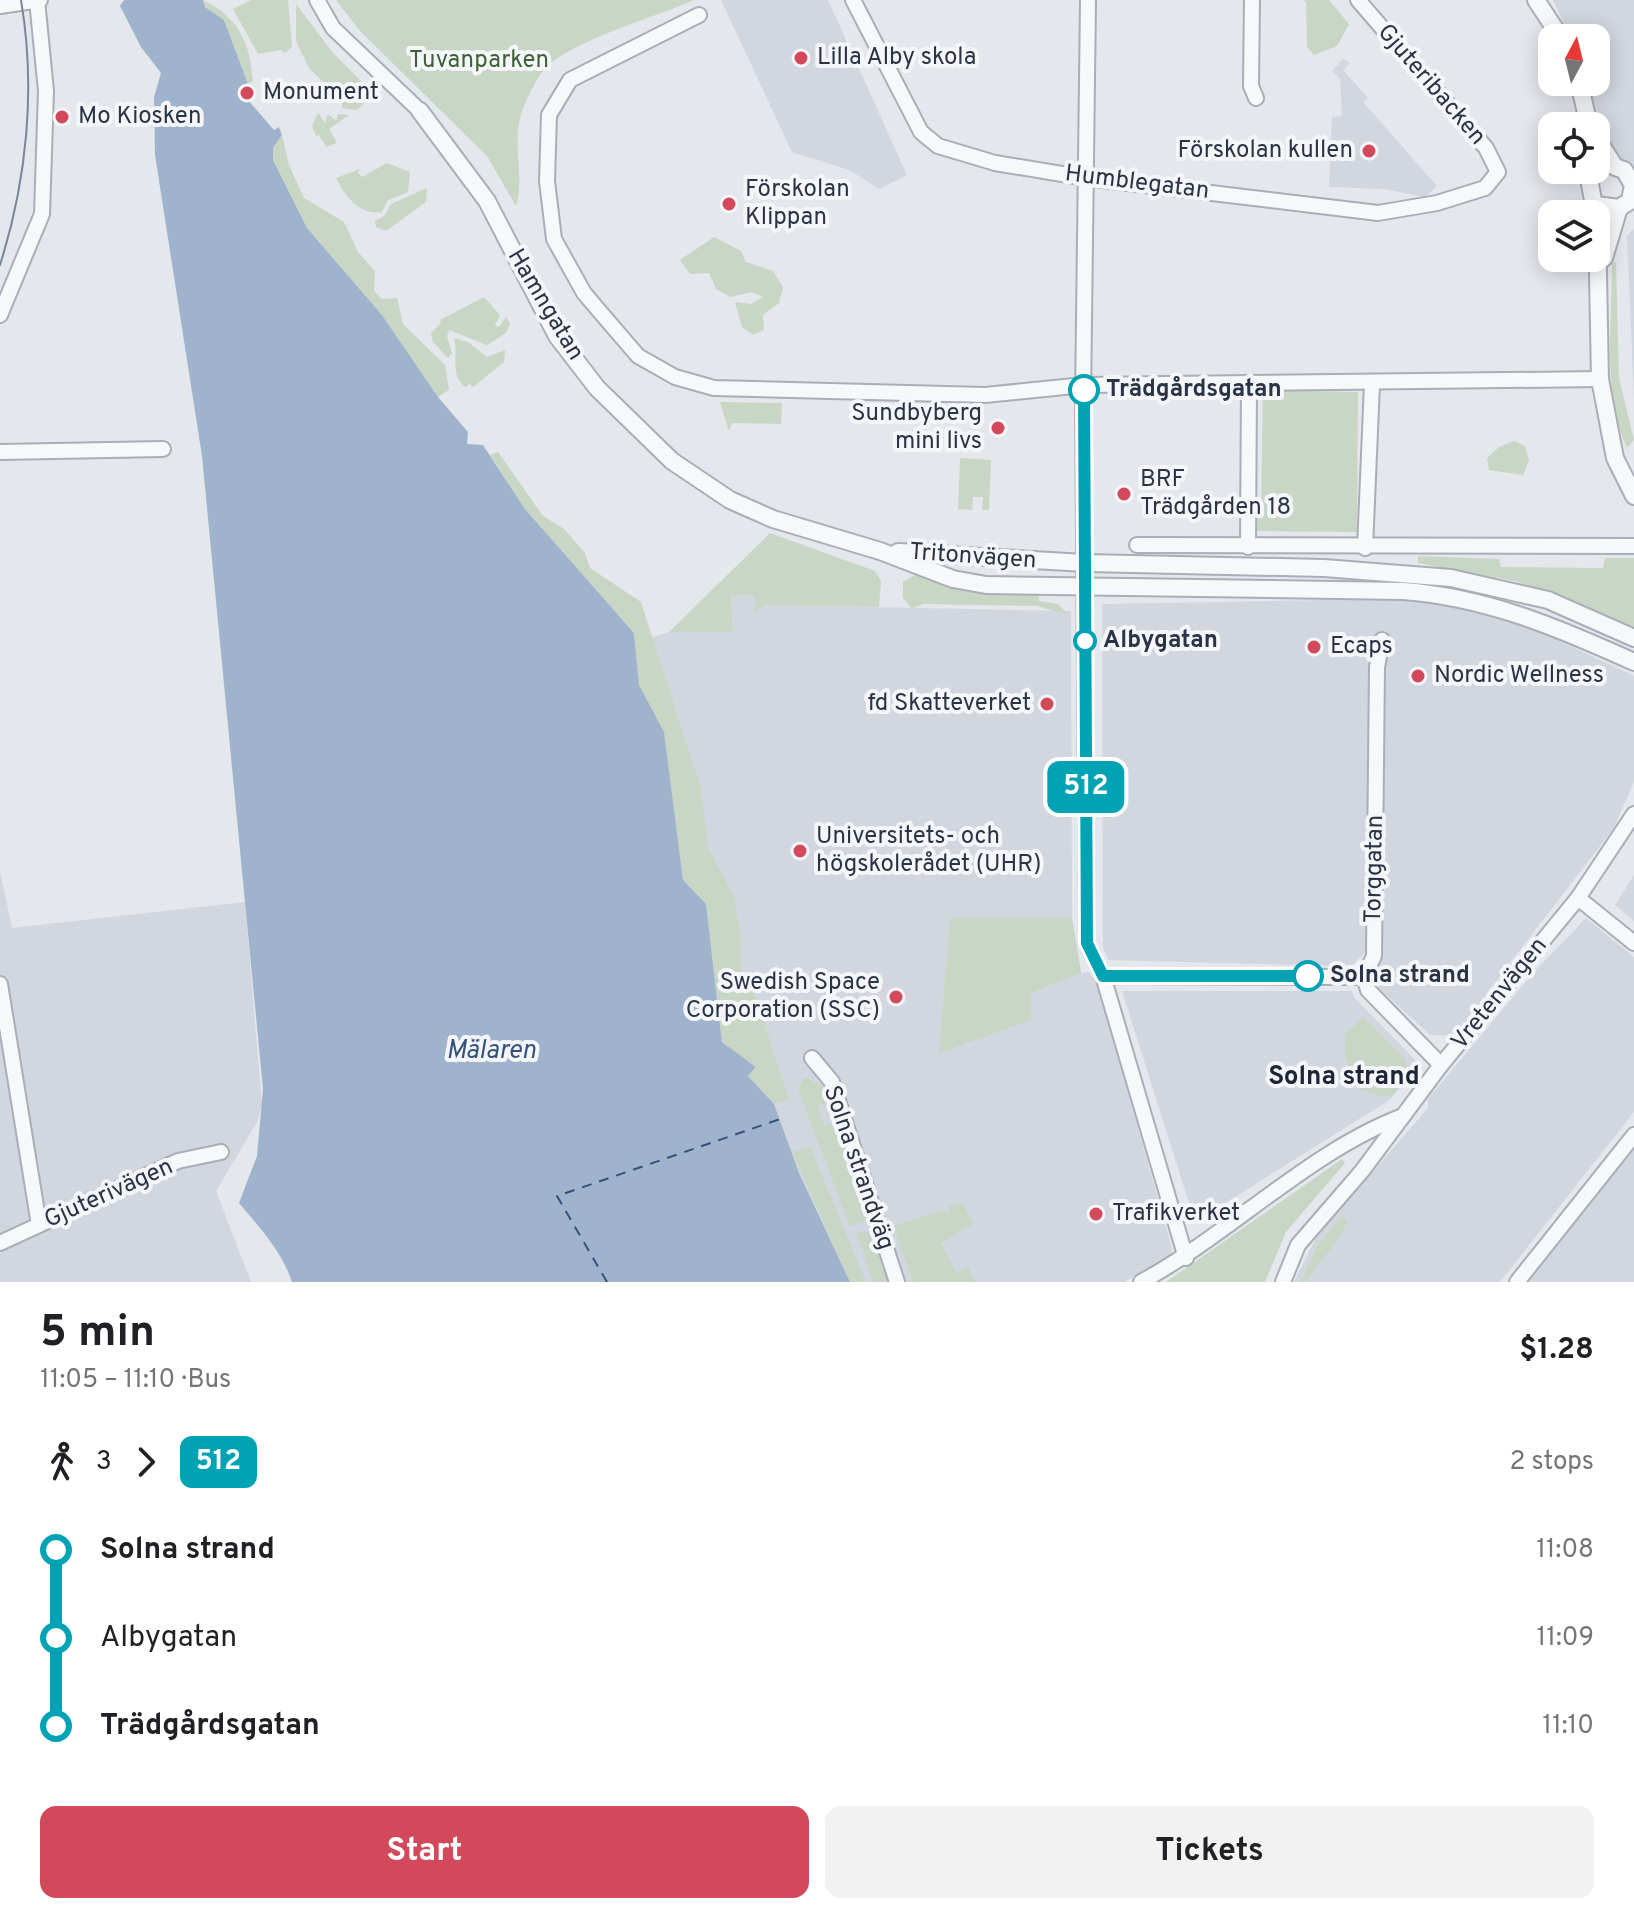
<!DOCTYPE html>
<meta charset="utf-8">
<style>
:root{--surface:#fff;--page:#f2f2f2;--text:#202124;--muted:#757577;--accent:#d1495b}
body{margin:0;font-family:Overpass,sans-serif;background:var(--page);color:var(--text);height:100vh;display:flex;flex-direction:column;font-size:30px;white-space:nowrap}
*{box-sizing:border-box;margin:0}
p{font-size:26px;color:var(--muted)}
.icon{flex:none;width:44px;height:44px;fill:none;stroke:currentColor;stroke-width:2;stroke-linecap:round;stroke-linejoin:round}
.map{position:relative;height:1282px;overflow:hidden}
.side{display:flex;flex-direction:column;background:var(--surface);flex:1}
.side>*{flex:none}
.badge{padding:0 16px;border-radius:12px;font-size:28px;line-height:52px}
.needle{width:52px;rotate:7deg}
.controls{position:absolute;left:1538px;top:24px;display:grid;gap:16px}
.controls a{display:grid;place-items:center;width:72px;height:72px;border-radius:16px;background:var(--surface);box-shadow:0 4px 20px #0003;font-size:40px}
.map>.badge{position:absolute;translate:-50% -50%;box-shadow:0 0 0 4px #fff}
.legs{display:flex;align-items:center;gap:12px;height:88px;padding:0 40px;font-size:26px}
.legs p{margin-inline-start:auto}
.overview{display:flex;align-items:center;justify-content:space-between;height:136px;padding:0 40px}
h1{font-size:44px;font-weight:700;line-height:60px}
.cta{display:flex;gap:16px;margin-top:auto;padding:16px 40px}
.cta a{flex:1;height:92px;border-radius:16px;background:var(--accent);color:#fff;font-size:32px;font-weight:700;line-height:92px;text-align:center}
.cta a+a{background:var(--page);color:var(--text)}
ul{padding:0 40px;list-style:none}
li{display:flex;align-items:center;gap:28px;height:88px;font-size:30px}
li i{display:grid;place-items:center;width:12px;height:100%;margin:0 10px;background:currentColor}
li i::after{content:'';width:20px;height:20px;margin:-10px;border:6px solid;border-radius:50%;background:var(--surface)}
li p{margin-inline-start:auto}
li:first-child i{background:linear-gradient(#0000 50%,currentColor 0)}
li:last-child i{background:linear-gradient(currentColor 50%,#0000 0)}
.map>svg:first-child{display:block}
</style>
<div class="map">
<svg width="1634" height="1282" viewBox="0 0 1634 1282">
<rect width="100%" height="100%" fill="#e4e7ec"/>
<g fill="#d2d6de">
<polygon points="721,0 828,0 907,175 879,189 849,170 792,152"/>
<polygon points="1553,0 1634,0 1634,167 1609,150 1596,120 1585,82 1596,82 1596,38 1571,38"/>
<polygon points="1343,59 1350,63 1343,70 1368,98 1363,102 1437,186 1425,197 1383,189 1329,187 1332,117 1342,116 1340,79 1332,71"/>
<polygon points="1634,229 1634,398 1627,236"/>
<polygon points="731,595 755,596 755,611 767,605 1071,611 1072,918 1081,973 1089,972 1097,983 1168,1234 1172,1250 1169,1258 1124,1282 850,1282 799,1173 683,880 635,643 669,632 733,632"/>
<polygon points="1377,599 1426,601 1472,609 1522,623 1634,676 1634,782 1613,829 1454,1036 1430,1035 1371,981 1371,952 1365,952 1353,965 1341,966 1109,960 1103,948 1102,604"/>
<polygon points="0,871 12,928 245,902 262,1105 257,1122 216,1191 251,1282 0,1282"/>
<polygon points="1634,875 1634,921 1615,905"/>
<polygon points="1586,918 1634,957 1634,1112 1500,1282 1294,1282 1317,1236 1428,1108 1428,1099 1534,972"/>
<polygon points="1122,991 1352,991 1354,997 1421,1066 1388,1101 1195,1222"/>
<polygon points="1634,1146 1634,1282 1526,1282 1613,1173"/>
</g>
<g fill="#c9d6c5">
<path d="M203,0C239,18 250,42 253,81L248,84L224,20L205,7Z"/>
<polygon points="251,0 288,0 292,47 285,53 281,50 258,54 233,9"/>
<path d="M336,0H694C653,18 587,36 552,62C539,71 526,99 521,115C512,147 525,181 516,206L487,156L360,31Z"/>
<polygon points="1303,0 1329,0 1349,24 1337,46 1314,55 1307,47 1306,2"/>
<polygon points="296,4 333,53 374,94 357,110 342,108 342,101 309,68 296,41"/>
<polygon points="318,113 325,123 328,114 336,121 338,114 349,115 329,129 337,143 326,147 319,135 316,136 312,126"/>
<polygon points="282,135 289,165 304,198 344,222 358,252 375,271 374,291 382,299 397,298 403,324 445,365 449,390 438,397 382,315 307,228 273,160 273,148"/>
<path d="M387,163L410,172L408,192L388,200L382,212C360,216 345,196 336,178L360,169L358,173L362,177Z"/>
<polygon points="427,188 426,202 386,231 376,227 375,221 384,216 391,204"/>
<polygon points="714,237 741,251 746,262 773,271 783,287 779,303 763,315 764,330 753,335 742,327 735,302 751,304 763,297 751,292 731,297 716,289 709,273 690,274 680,260"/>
<path d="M1616,262L1619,378L1634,440L1627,448C1602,393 1612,322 1612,263Z"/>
<polygon points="484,297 500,315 495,325 499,327 506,317 510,323 506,333 487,345 449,330 447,336 452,353 448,358 433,342 431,333 441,323 440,320"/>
<path d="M454,338L468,342L487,357L505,350L504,362L473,387L470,384L465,387C449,373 459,356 454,338Z"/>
<polygon points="1263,390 1358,392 1357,532 1253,531 1253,516 1261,515"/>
<polygon points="720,402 782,403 781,424 732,423 729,431"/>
<polygon points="1514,441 1525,446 1529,460 1523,475 1489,470 1487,458 1499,447"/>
<polygon points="498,452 543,516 564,529 585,553 590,568 641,602 701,788 708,848 734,896 740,930 742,971 756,998 789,1099 774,1104 748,1076 756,1067 722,1042 706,904 683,880 664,732 639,685 634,633 525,509 490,455"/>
<polygon points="960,458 991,460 989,510 982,510 983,497 973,497 972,510 958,509"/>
<polygon points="770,533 875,571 881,581 879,607 767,605 754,612 755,596 731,595 733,632 669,632"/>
<polygon points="1418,556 1499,559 1501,567 1603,568 1605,558 1634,558 1634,629 1568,599 1515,581 1418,563"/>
<polygon points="916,574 988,592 1038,595 1039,601 1058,604 1068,615 1037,606 923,604 912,609 903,598 903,582"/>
<polygon points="950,918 1072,918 1081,973 1030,993 1031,1020 939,1053"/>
<polygon points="1363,1017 1407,1061 1394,1095 1380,1096 1359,1089 1345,1057 1345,1034"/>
<polygon points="804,1077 829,1089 833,1101 818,1106 824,1126 836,1124 858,1202 866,1209 870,1220 850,1226 798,1089"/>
<polygon points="810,1147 866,1282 850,1282 792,1152"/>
<polygon points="1342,1159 1345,1163 1286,1232 1265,1282 1166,1282"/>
<polygon points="963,1203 973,1224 940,1243 957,1273 968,1267 975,1282 914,1282 893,1226 941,1211 950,1214 949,1206"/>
<polygon points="1342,1216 1348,1220 1339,1238 1305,1282 1301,1282 1317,1246"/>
<polygon points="871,1231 891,1282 873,1282 856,1233"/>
</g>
<path fill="#9fb4cc" d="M124,0H203L205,7L224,20L248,84L241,92L274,130L279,127L282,135L273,148V160L307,228L382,315L438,397L468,432L467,444L483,445L525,509L634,633L639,685L664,732L683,880L706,904L722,1042L756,1067L748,1076L774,1104L799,1173L850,1282H292C282,1251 260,1228 239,1203L257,1156L263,1089L202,456L155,155L154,97L161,73L141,47L120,6Z"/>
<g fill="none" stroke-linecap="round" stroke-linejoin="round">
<polyline stroke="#34527a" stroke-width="2" stroke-dasharray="10 8" stroke-linecap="butt" points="607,1282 557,1196 780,1119"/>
<defs>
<g id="minor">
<polyline points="317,0 333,28 420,111"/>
<polyline points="853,0 921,132 938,146 995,163 1086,178 1378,213 1437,203 1485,188 1498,172 1486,148 1358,0"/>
<polyline points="1088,0 1083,401 1087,943 1103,976 1186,1258"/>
<polyline points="1252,0 1251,86 1256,98"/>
<polyline points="0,6 40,0"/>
<polyline points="699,15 570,80 549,115 547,181 554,239 584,293 601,313 638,356 675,377 714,388 985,395 1084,385 1600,379"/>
<polyline points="0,315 42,214 46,91 37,0"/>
<polyline points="0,452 163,449"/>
<polyline points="1137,545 1634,546"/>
<polyline points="1248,547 1249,383"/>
<polyline points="1365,548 1372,384"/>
<polyline points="1382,640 1377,667 1374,956 1364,977 1368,990 1441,1065"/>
<polyline points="1578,898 1634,943"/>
<polyline points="1103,976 1364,977"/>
<polyline points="0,984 39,1225"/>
<polyline points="812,1058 832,1082 897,1282"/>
<polyline points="0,1243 178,1161 221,1152"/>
<path d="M1141,1282C1231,1233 1310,1151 1403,1116"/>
<polyline points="1283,1282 1298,1245 1362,1171 1441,1065 1578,898 1634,814"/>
<polyline points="1517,1282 1634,1135"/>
</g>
<g id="tertiary">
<polyline points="1536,0 1561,38"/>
<polyline points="1579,82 1589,126"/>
<path d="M420,111L487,201L557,336L597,388L672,461L730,500L773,519L880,551L953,579L986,585L1403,591C1486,597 1559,628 1634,662"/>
<polyline points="1593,170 1590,184 1597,222 1600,379 1615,458 1634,496"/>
<polyline points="1596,205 1619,208 1630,201 1633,185 1624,170 1615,167 1596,137"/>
<polyline points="1604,258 1619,208"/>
<polyline points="898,552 1085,563 1324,568 1451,578 1548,600 1634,638"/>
</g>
</defs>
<use href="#minor" stroke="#a9aeb7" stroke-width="18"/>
<use href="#tertiary" stroke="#a9aeb7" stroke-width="20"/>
<use href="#minor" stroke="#f7f8fa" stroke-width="14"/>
<use href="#tertiary" stroke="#f7f8fa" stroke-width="16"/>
<path stroke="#7d8696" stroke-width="2" d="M0,265C27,180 36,88 21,0"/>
</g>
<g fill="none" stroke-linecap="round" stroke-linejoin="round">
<defs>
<polyline id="line-1" points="1084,390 1087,943 1103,976 1308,976"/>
</defs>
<use href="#line-1" stroke="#fff" stroke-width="18"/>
<use href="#line-1" stroke="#00a3b4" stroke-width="12"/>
</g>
<g fill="#d1495b" stroke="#f4f6f9" stroke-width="3">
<circle cx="801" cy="58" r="8"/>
<circle cx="247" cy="93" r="8"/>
<circle cx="62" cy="117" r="8"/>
<circle cx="1369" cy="151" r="8"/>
<circle cx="729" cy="204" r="8"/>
<circle cx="998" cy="428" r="8"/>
<circle cx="1124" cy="494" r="8"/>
<circle cx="1314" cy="647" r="8"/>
<circle cx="1418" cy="676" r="8"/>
<circle cx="1047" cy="704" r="8"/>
<circle cx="800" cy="851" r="8"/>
<circle cx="896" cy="997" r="8"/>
<circle cx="1096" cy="1214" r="8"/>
</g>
<g fill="#fff" stroke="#00a3b4" stroke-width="4">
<circle cx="1084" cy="390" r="14"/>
<circle cx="1085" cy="641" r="10"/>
<circle cx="1308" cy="976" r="14"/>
</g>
<g text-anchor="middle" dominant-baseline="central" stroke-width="8" stroke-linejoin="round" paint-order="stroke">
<g font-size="24" fill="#2b3445" stroke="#f4f6f9" text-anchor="start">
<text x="817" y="58">Lilla Alby skola</text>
<text x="263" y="93">Monument</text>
<text x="78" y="117">Mo Kiosken</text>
<text x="1353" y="151" text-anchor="end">Förskolan kullen</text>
<text x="745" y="190">Förskolan<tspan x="745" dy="28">Klippan</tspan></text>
<text x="982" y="414" text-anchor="end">Sundbyberg<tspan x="982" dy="28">mini livs</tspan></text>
<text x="1140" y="480">BRF<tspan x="1140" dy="28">Trädgården 18</tspan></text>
<text x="1330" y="647">Ecaps</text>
<text x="1434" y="676">Nordic Wellness</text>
<text x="1031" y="704" text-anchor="end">fd Skatteverket</text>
<text x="816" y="837">Universitets- och<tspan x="816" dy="28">högskolerådet (UHR)</tspan></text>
<text x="880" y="983" text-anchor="end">Swedish Space<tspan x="880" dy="28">Corporation (SSC)</tspan></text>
<text x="1112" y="1214">Trafikverket</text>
</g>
<g font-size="24" fill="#3f6138" stroke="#f4f6f9">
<text x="479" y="61">Tuvanparken</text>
</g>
<g font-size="24" fill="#2b3445" stroke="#f4f6f9">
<text transform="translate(1431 85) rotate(49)">Gjuteribacken</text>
<text transform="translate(1137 183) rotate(7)">Humblegatan</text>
<text transform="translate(545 305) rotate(59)">Hamngatan</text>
<text transform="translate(973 557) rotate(4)">Tritonvägen</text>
<text transform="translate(1375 869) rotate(-89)">Torggatan</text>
<text transform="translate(1500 994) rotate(-51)">Vretenvägen</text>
<text transform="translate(858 1168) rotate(71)">Solna strandväg</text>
<text transform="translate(109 1194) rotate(-24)">Gjuterivägen</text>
</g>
<g font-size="24" font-weight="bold" fill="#2b3445" stroke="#f4f6f9" text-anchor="start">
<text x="1106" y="390">Trädgårdsgatan</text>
<text x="1103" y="641">Albygatan</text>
<text x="1330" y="976">Solna strand</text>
</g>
<g font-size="26" font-style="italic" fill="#34527a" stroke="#f4f6f9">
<text x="491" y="1051">Mälaren</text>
</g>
<g font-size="26" font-weight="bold" fill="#1d2536" stroke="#f4f6f9">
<text x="1344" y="1077">Solna strand</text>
</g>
</g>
</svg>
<div class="controls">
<a><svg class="needle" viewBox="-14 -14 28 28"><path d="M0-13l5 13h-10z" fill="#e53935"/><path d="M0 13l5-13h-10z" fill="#757577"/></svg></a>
<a><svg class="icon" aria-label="locate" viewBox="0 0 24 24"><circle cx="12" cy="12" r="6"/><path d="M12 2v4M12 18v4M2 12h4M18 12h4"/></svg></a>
<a><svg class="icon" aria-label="layers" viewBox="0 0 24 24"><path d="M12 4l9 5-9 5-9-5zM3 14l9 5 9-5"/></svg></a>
</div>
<b class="badge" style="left:1086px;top:787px;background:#00a3b4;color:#fff">512</b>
</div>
<section class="side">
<div class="overview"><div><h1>5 min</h1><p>11:05 – 11:10 · Bus</p></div><b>$1.28</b></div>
<div class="legs"><svg class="icon" aria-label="walk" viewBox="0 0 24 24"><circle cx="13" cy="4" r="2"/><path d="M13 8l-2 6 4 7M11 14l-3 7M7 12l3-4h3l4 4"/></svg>3<svg class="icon" aria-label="forward" viewBox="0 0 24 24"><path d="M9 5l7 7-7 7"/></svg><b class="badge" style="background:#00a3b4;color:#fff">512</b><p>2 stops</p></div>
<ul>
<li><i style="color:#00a3b4"></i><b>Solna strand</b><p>11:08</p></li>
<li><i style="color:#00a3b4"></i><span>Albygatan</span><p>11:09</p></li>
<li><i style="color:#00a3b4"></i><b>Trädgårdsgatan</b><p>11:10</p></li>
</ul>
<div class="cta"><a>Start</a><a>Tickets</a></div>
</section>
